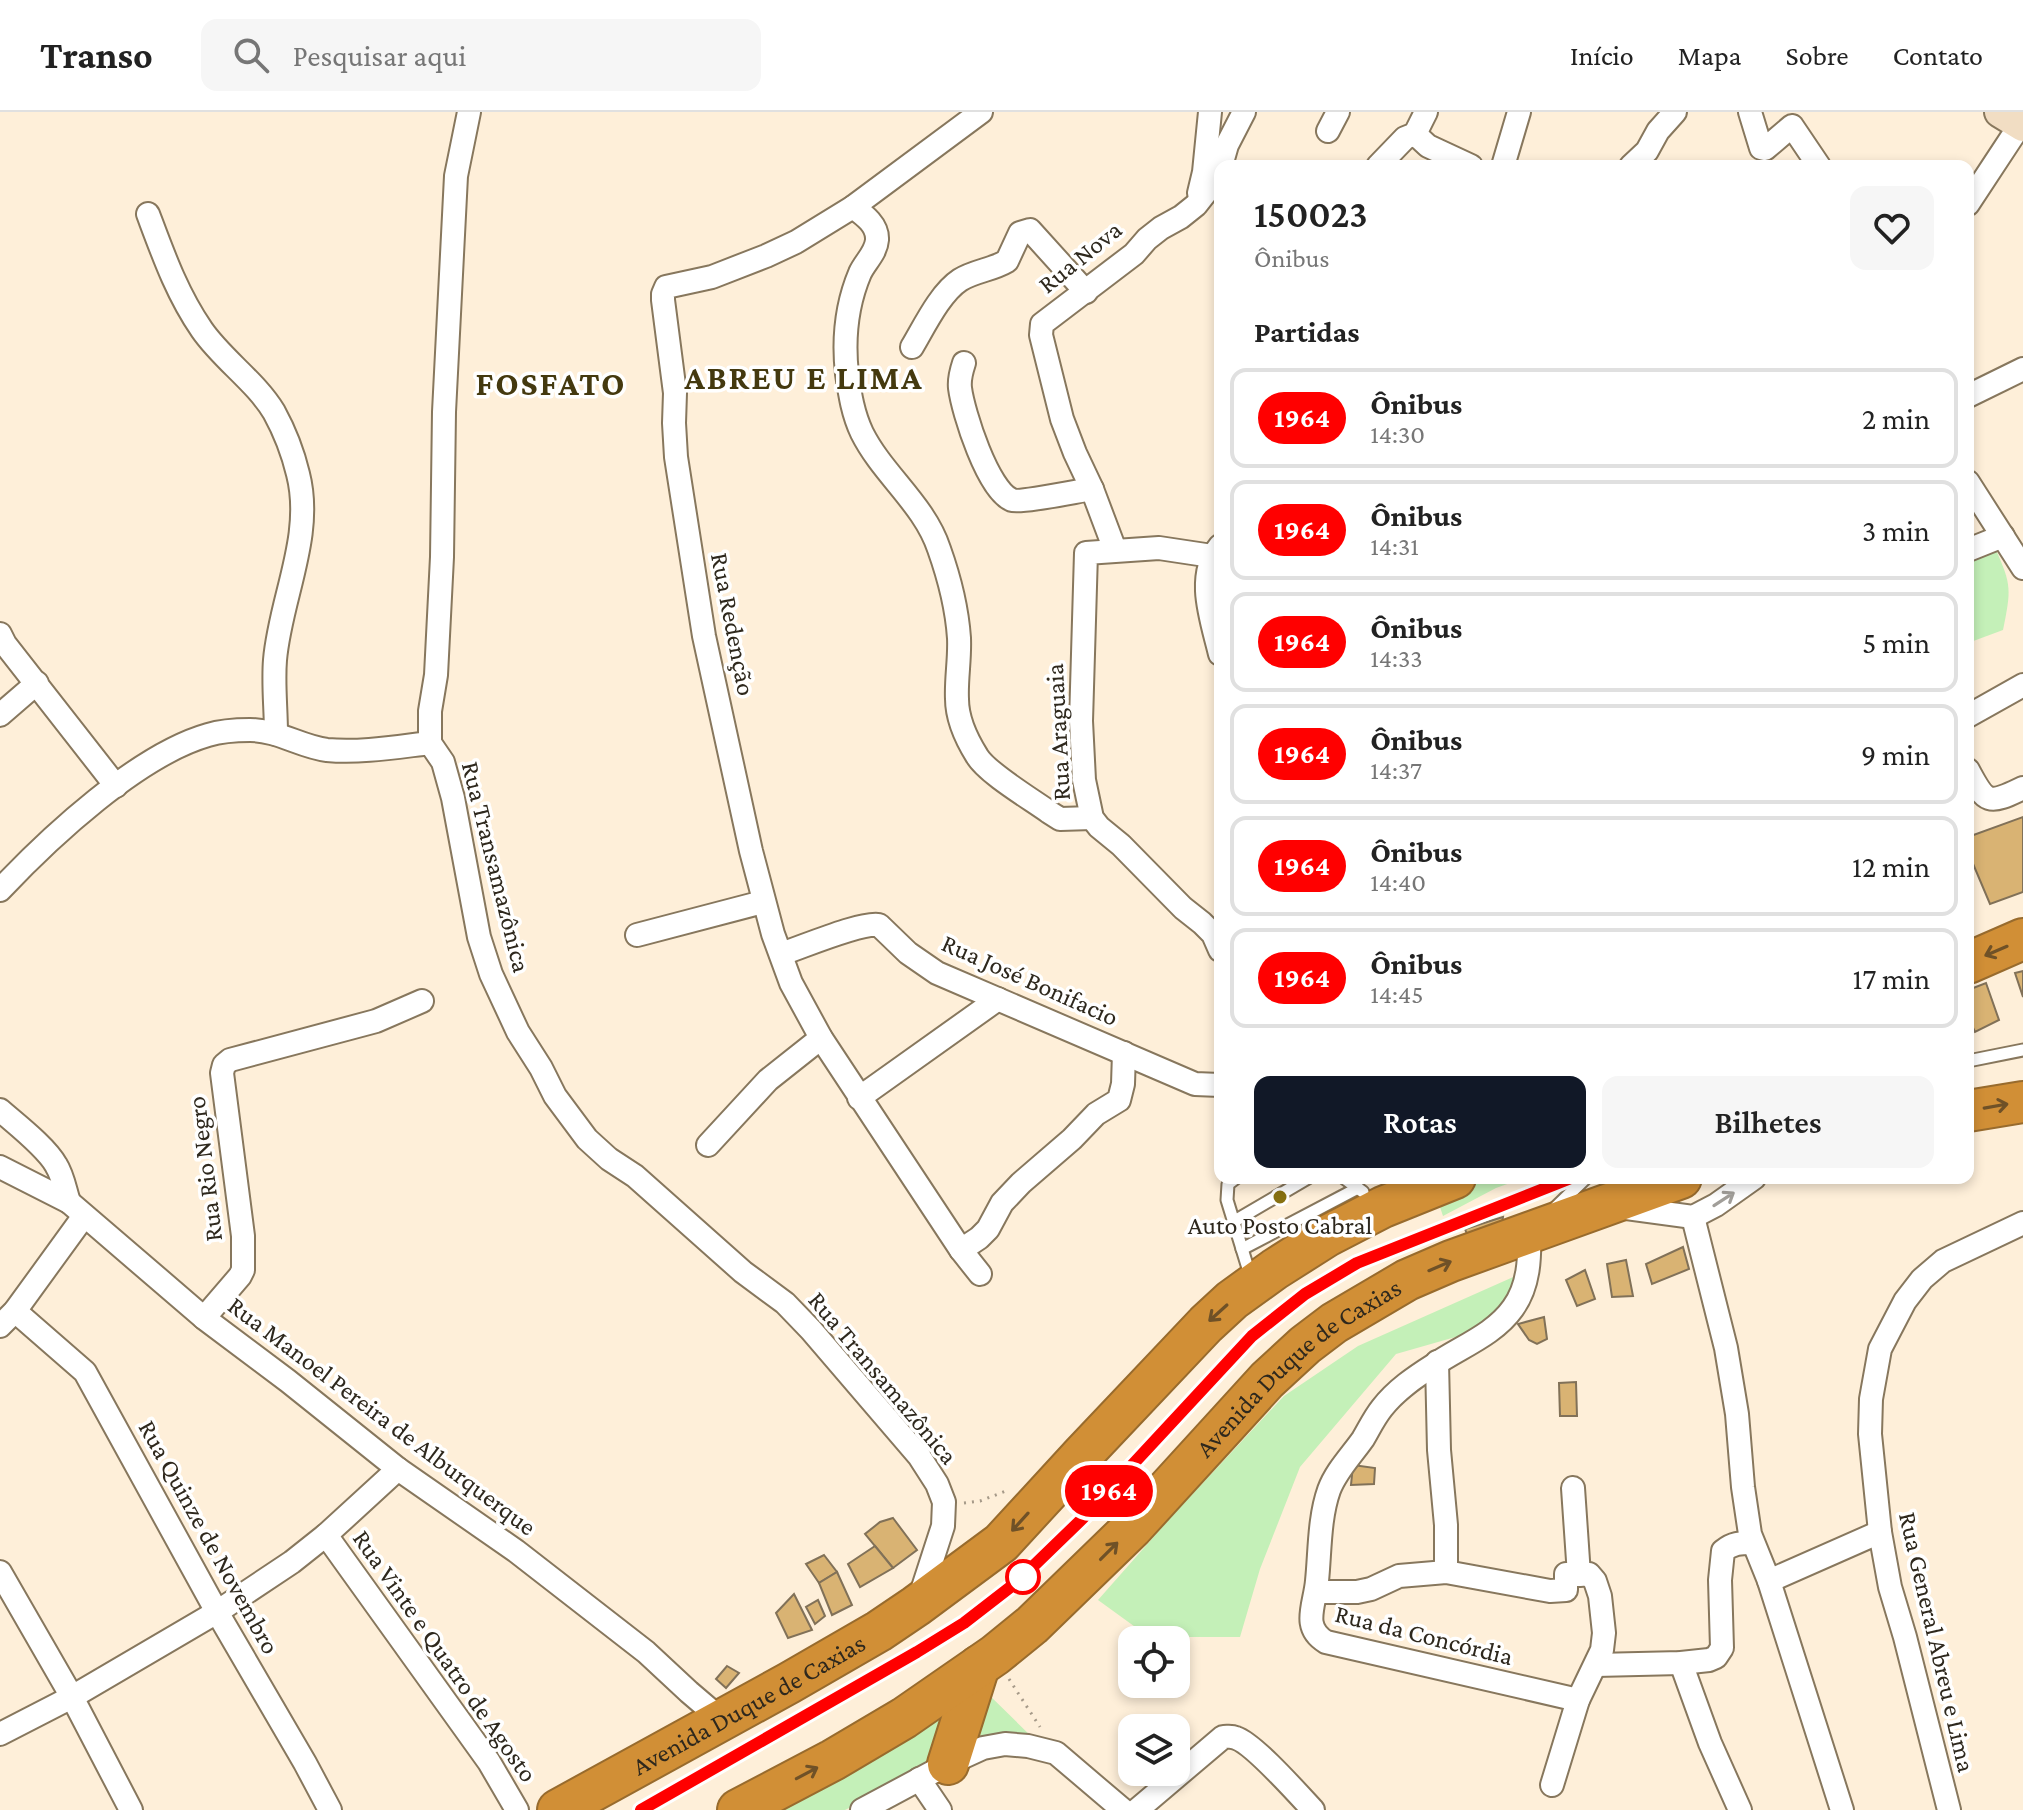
<!DOCTYPE html>
<html lang="pt">
<meta charset="utf-8">
<style>
:root{--surface:#fff;--page:#f6f6f6;--text:#222;--muted:#767676;--line:#e0e0e0;--accent:#111827}
body{margin:0;font-family:"Crimson Pro",serif;background:var(--page);color:var(--text);height:100vh;display:flex;flex-direction:column;font-size:30px;white-space:nowrap}
*{box-sizing:border-box;margin:0}
p{font-size:26px;color:var(--muted)}
.icon{flex:none;width:44px;height:44px;fill:none;stroke:currentColor;stroke-width:2;stroke-linecap:round;stroke-linejoin:round}
.map{position:relative;flex:1;overflow:hidden}
.details{position:absolute;left:1214px;top:48px;width:760px;height:1024px;display:flex;flex-direction:column;background:var(--surface);border-radius:16px;box-shadow:0 4px 12px #0003}
.details>*{flex:none}
.badge{padding:0 16px;border-radius:26px;font-size:28px;line-height:52px}
.buttons{position:absolute;left:1118px;top:1514px;display:grid;gap:16px}
.buttons a{display:grid;place-items:center;width:72px;height:72px;border-radius:16px;background:var(--surface);box-shadow:0 4px 12px #0003;font-size:40px}
.map>.badge{position:absolute;translate:-50% -50%;box-shadow:0 0 0 4px #fff}
h2{padding:0 40px;font-size:30px;line-height:72px}
.round{display:grid;place-items:center;flex:none;width:84px;height:84px;border-radius:16px;background:var(--page)}
.summary{display:flex;align-items:center;justify-content:space-between;height:136px;padding:0 40px}
h1{font-size:38px;font-weight:600;line-height:60px}
.primary-button{display:flex;gap:16px;margin-top:auto;padding:16px 40px}
.primary-button a{flex:1;height:92px;border-radius:16px;background:var(--accent);color:#fff;font-size:32px;font-weight:600;line-height:92px;text-align:center}
.primary-button a+a{background:var(--page);color:var(--text)}
ul{padding:0;list-style:none}
li{display:flex;align-items:center;gap:24px;height:100px;margin:0 16px 12px;padding:0 24px;border:4px solid var(--line);border-radius:16px}
li div{flex:1}
li b{display:block;font-size:30px}
li em{font-style:normal}
li .badge{min-width:88px;font-weight:700;text-align:center}
header{display:flex;align-items:center;gap:48px;box-sizing:border-box;height:112px;padding:0 40px;background:var(--surface);border-bottom:2px solid var(--line)}
header strong{font-size:38px}
nav{display:flex;gap:44px;margin-inline-start:auto;font-size:28px}
.search{width:560px;height:72px;background:var(--page);display:flex;align-items:center;gap:20px;box-sizing:border-box;padding:0 28px;border-radius:16px;color:var(--muted);font-size:30px}
.map>svg:first-child{display:block}
</style>
<header>
<strong>Transo</strong>
<div class="search"><svg class="icon" aria-label="search" viewBox="0 0 24 24"><circle cx="10" cy="10" r="6"/><path d="M15 15l6 6"/></svg>Pesquisar aqui</div>
<nav><a>Início</a><a>Mapa</a><a>Sobre</a><a>Contato</a></nav>
</header>
<div class="map">
<svg width="2023" height="1698" viewBox="0 0 2023 1698">
<rect width="100%" height="100%" fill="#feefd9"/>
<g fill="#c4f0b8">
<path d="M1995,436C2012,473 2011,478 2003,518L1968,531V447Z"/>
<polygon points="1482,1066 1524,1066 1496,1076 1443,1104 1437,1086"/>
<polygon points="1520,1162 1523,1192 1459,1224 1396,1242 1300,1355 1260,1457 1240,1525 1149,1525 1098,1488 1173,1403 1284,1284 1358,1234"/>
<polygon points="983,1577 1037,1630 982,1630 845,1698 771,1698"/>
</g>
<g fill="#d9b373" stroke="#817158" stroke-width="2">
<polygon points="2023,705 2023,780 1990,792 1968,740 1968,725"/>
<polygon points="2023,859 2023,885 2015,861"/>
<polygon points="1986,871 1999,908 1975,920 1968,905 1968,878"/>
<polygon points="1503,1105 1501,1118 1470,1130 1465,1117"/>
<polygon points="1683,1135 1689,1157 1652,1172 1646,1152"/>
<polygon points="1626,1148 1633,1184 1612,1185 1607,1152"/>
<polygon points="1585,1158 1595,1187 1577,1194 1566,1168"/>
<polygon points="1544,1205 1547,1227 1537,1232 1529,1228 1518,1212"/>
<polygon points="1576,1270 1577,1304 1560,1304 1559,1271"/>
<polygon points="1353,1353 1375,1356 1374,1372 1351,1373"/>
<polygon points="893,1406 917,1438 893,1456 865,1422 880,1410"/>
<polygon points="875,1434 893,1456 860,1475 848,1452"/>
<polygon points="824,1443 837,1460 819,1471 806,1452"/>
<polygon points="837,1460 852,1493 832,1503 819,1471"/>
<polygon points="794,1482 812,1518 788,1526 776,1501"/>
<polygon points="818,1488 825,1504 815,1512 806,1495"/>
<polygon points="727,1554 739,1561 726,1576 716,1567"/>
</g>
<g fill="none" stroke-linecap="round" stroke-linejoin="round">
<defs>
<g id="lane">
<polyline points="1968,949 2023,938"/>
<polyline points="1236,1066 1228,1072 1227,1088 1251,1166"/>
<polyline points="1344,1066 1363,1080"/>
<polyline points="1556,1095 1586,1066"/>
<polyline points="1233,1110 1308,1066"/>
<polyline points="1242,1137 1358,1076"/>
<polyline points="641,1698 917,1540 964,1511 1017,1470 1083,1406 1252,1224 1305,1182 1357,1151 1571,1066"/>
</g>
<g id="street">
<polyline points="469,0 456,64 444,300 442,445 436,563 430,599 430,631 443,650 453,686 479,825 491,862 518,920 541,956 555,984 587,1027 609,1047 635,1064 743,1160 785,1191 811,1218 919,1344 937,1372 944,1390 943,1414 920,1485"/>
<polyline points="1750,0 1761,36 1765,37 1792,14 1819,54"/>
<polyline points="1328,19 1338,0"/>
<polyline points="1415,22 1428,34 1471,54"/>
<polyline points="1221,54 1227,33 1244,0"/>
<polyline points="1378,54 1405,26 1415,22 1426,0"/>
<polyline points="1503,54 1519,0"/>
<polyline points="1631,54 1647,39 1658,19 1675,0"/>
<polyline points="1199,81 1204,60 1210,0"/>
<polyline points="1968,92 2020,13"/>
<path d="M853,95C864,103 878,113 877,128C876,141 865,150 860,161C846,194 843,226 847,262C850,283 853,302 862,321C883,363 924,392 939,437C949,465 957,497 959,526C960,547 956,567 957,587C957,606 967,628 977,644C987,661 1031,687 1049,700L1060,707L1092,706"/>
<path d="M148,102C163,142 177,182 202,218C222,247 256,270 274,300C285,320 293,341 298,362C314,424 280,487 275,548C273,572 276,597 276,622"/>
<path d="M912,235C924,215 940,181 960,168C974,159 992,158 1007,149L1020,121L1030,118L1086,180"/>
<path d="M964,251C961,260 959,267 960,276C963,300 988,379 1012,388C1020,391 1078,379 1092,377"/>
<polyline points="1968,284 2023,257"/>
<polyline points="1968,370 2023,456"/>
<path d="M1220,434C1195,465 1212,508 1220,542"/>
<polyline points="1115,438 1092,377 1075,341 1062,307 1041,223 1042,212 1134,142 1147,127 1161,116 1181,105 1196,93 1207,79 1220,56"/>
<polyline points="1968,438 2003,424"/>
<polyline points="1212,444 1159,436 1086,441 1081,609 1084,668 1092,706 1099,715 1121,733 1183,796 1202,811 1213,822 1220,838"/>
<polyline points="0,522 5,532 116,674"/>
<polyline points="0,603 37,571"/>
<polyline points="1968,604 2023,573"/>
<path d="M1968,658C1986,692 1988,693 2023,676"/>
<path d="M0,778C50,725 138,643 208,623C221,619 237,618 250,618C278,618 301,635 327,638C361,641 396,635 430,631"/>
<polyline points="637,823 763,790"/>
<path d="M781,842C803,835 860,810 879,813L908,841L937,861L1195,972L1220,973"/>
<polyline points="859,986 998,887"/>
<path d="M0,998C16,1012 46,1035 56,1053C63,1064 65,1078 69,1090"/>
<polyline points="708,1033 768,968 821,926"/>
<polyline points="0,1055 69,1090 204,1206 288,1269 398,1357 516,1439 646,1540 689,1580 723,1609"/>
<polyline points="1619,1095 1693,1105 1716,1093 1754,1066"/>
<polyline points="1693,1105 1726,1236 1737,1302 1743,1375 1750,1422 1769,1469 1842,1698"/>
<path d="M1529,1120C1530,1146 1529,1174 1513,1196C1494,1223 1460,1235 1434,1253C1415,1265 1396,1278 1382,1296C1374,1306 1369,1317 1363,1327C1351,1344 1336,1359 1329,1378C1319,1406 1320,1440 1317,1469C1315,1493 1301,1515 1326,1530L1578,1588"/>
<polyline points="961,1138 979,1126 988,1117 1002,1091 1021,1071 1072,1027 1096,1002 1119,988 1123,972 1124,941"/>
<polyline points="980,1162 961,1138 821,926 791,871 773,822 751,739 704,524 676,345 674,311 675,281 663,188 663,182 666,175 712,165 766,144 796,130 853,95 981,0"/>
<polyline points="15,1199 85,1260 217,1500 305,1651 330,1698"/>
<polyline points="204,1206 240,1164 243,1158 243,1124 222,961 224,953 230,948 376,909 422,889"/>
<polyline points="0,1214 15,1199 84,1104"/>
<polyline points="1437,1250 1439,1338 1446,1413 1446,1460"/>
<polyline points="326,1423 489,1650 517,1698"/>
<polyline points="0,1460 72,1585 131,1698"/>
<polyline points="1769,1469 1880,1420"/>
<polyline points="1316,1480 1357,1480 1371,1477 1399,1464 1446,1460 1550,1479 1566,1478 1566,1462 1579,1463"/>
<polyline points="1681,1551 1710,1631 1740,1698"/>
<path d="M1596,1553L1681,1551L1709,1548L1716,1545L1722,1536L1720,1468L1723,1439C1733,1431 1740,1431 1752,1431"/>
<polyline points="0,1622 72,1585 217,1500 292,1450 326,1423 398,1357"/>
<polyline points="919,1667 940,1698"/>
<polyline points="1552,1673 1578,1588 1602,1538 1604,1521 1600,1484 1595,1469 1589,1462 1579,1463 1573,1376"/>
<polyline points="862,1698 948,1652 983,1636 1005,1632 1028,1634 1056,1641 1123,1698"/>
<path d="M1137,1698L1223,1625C1229,1625 1231,1624 1236,1626C1254,1632 1298,1682 1313,1698"/>
<polyline points="1949,1698 1905,1525 1890,1475 1880,1420 1870,1322 1871,1287 1880,1237 1905,1189 1922,1167 1943,1149 2023,1111"/>
</g>
<polyline id="secondary" points="2000,0 2023,14"/>
<g id="highway">
<polyline points="1968,851 2023,827"/>
<polyline points="1968,999 2023,990"/>
<polyline points="948,1652 979,1554"/>
<path id="s1" d="M558,1698L789,1571L879,1519L916,1494L1001,1431L1082,1343L1206,1212L1232,1188L1275,1157L1327,1124L1383,1095L1455,1066"/>
<path id="s2" d="M738,1698L833,1648L904,1606L995,1543L1032,1513L1132,1416L1267,1268L1305,1233L1334,1211L1407,1168L1451,1149L1681,1066"/>
</g>
</defs>
<use href="#lane" stroke="#87775d" stroke-width="15"/>
<use href="#street" stroke="#87775d" stroke-width="26"/>
<use href="#secondary" stroke="#87775d" stroke-width="34"/>
<use href="#highway" stroke="#986b2d" stroke-width="44"/>
<g stroke="#a69a89" stroke-width="3" stroke-dasharray="2 6" stroke-linecap="butt">
<polyline points="964,1391 980,1389 1006,1379"/>
<polyline points="1009,1567 1040,1615"/>
</g>
<use href="#lane" stroke="#fff" stroke-width="11"/>
<use href="#street" stroke="#fff" stroke-width="22"/>
<use href="#secondary" stroke="#f1ddc3" stroke-width="30"/>
<use href="#highway" stroke="#d18f36" stroke-width="40"/>
</g>
<defs><path id="oneway-shaft" d="M-6 0H5M1.5-3L5.5 0L1.5 3" fill="none" stroke-width="1.6" stroke-linecap="round" stroke-linejoin="round" transform="scale(2)"/></defs>
<g stroke="#6f5127">
<use href="#oneway-shaft" transform="translate(1996 839) rotate(157)"/>
<use href="#oneway-shaft" transform="translate(1996 994) rotate(-10)"/>
<use href="#oneway-shaft" transform="translate(1440 1154) rotate(-23)"/>
<use href="#oneway-shaft" transform="translate(1218 1201) rotate(138)"/>
<use href="#oneway-shaft" transform="translate(1020 1410) rotate(132)"/>
<use href="#oneway-shaft" transform="translate(1109 1439) rotate(-45)"/>
<use href="#oneway-shaft" transform="translate(807 1661) rotate(-28)"/>
</g>
<use stroke="#a19e99" href="#oneway-shaft" transform="translate(1724 1087) rotate(-33)"/>
<g fill="none" stroke-linecap="round" stroke-linejoin="round">
<defs>
<polyline id="line" points="641,1698 917,1540 964,1511 1017,1470 1083,1406 1252,1224 1305,1182 1357,1151 1571,1066"/>
</defs>
<use href="#line" stroke="#fff" stroke-width="18"/>
<use href="#line" stroke="#f00" stroke-width="12"/>
</g>
<circle fill="#877112" stroke="#fff" stroke-width="3" cx="1280" cy="1085" r="8"/>
<circle fill="#fff" stroke="#f00" stroke-width="4" cx="1023" cy="1465" r="16"/>
<g text-anchor="middle" dominant-baseline="central" stroke-width="7" stroke-linejoin="round" paint-order="stroke">
<g font-size="26" fill="#2e281d" stroke="#fff">
<text transform="translate(1080 145) rotate(-39)">Rua Nova</text>
<text transform="translate(733 512) rotate(79)">Rua Redenção</text>
<text transform="translate(1058 620) rotate(-93)">Rua Araguaia</text>
<text transform="translate(496 755) rotate(76)">Rua Transamazônica</text>
<text transform="translate(1030 868) rotate(24)">Rua José Bonifacio</text>
<text transform="translate(205 1057) rotate(-97)">Rua Rio Negro</text>
<text stroke="none"><textPath href="#s2" startOffset="720">Avenida Duque de Caxias</textPath></text>
<text transform="translate(883 1266) rotate(50)">Rua Transamazônica</text>
<text transform="translate(382 1304) rotate(37)">Rua Manoel Pereira de Alburquerque</text>
<text transform="translate(209 1425) rotate(61)">Rua Quinze de Novembro</text>
<text transform="translate(1424 1523) rotate(14)">Rua da Concórdia</text>
<text transform="translate(1937 1530) rotate(77)">Rua General Abreu e Lima</text>
<text transform="translate(445 1544) rotate(55)">Rua Vinte e Quatro de Agosto</text>
<text stroke="none"><textPath href="#s1" startOffset="218">Avenida Duque de Caxias</textPath></text>
</g>
<g font-size="26" fill="#2e281d" stroke="#fff">
<text x="1280" y="1113">Auto Posto Cabral</text>
</g>
<g font-size="34" font-weight="bold" letter-spacing="2" fill="#44390f" stroke="#fff">
<text x="804" y="265">ABREU E LIMA</text>
<text x="551" y="271">FOSFATO</text>
</g>
</g>
</svg>
<div class="buttons">
<a><svg class="icon" aria-label="locate" viewBox="0 0 24 24"><circle cx="12" cy="12" r="6"/><path d="M12 2v4M12 18v4M2 12h4M18 12h4"/></svg></a>
<a><svg class="icon" aria-label="layers" viewBox="0 0 24 24"><path d="M12 4l9 5-9 5-9-5zM3 14l9 5 9-5"/></svg></a>
</div>
<b class="badge" style="left:1109px;top:1379px;background:#f00;color:#fff">1964</b>
<section class="details">
<div class="summary"><div><h1>150023</h1><p>Ônibus</p></div><a class="round"><svg class="icon" aria-label="heart" viewBox="0 0 24 24"><path d="M12 20l-8-8c-3-5 5-10 8-4 3-6 11-1 8 4z"/></svg></a></div>
<h2>Partidas</h2>
<ul>
<li><span class="badge" style="background:#f00;color:#fff">1964</span><div><b>Ônibus</b><p>14:30</p></div><em>2 min</em></li>
<li><span class="badge" style="background:#f00;color:#fff">1964</span><div><b>Ônibus</b><p>14:31</p></div><em>3 min</em></li>
<li><span class="badge" style="background:#f00;color:#fff">1964</span><div><b>Ônibus</b><p>14:33</p></div><em>5 min</em></li>
<li><span class="badge" style="background:#f00;color:#fff">1964</span><div><b>Ônibus</b><p>14:37</p></div><em>9 min</em></li>
<li><span class="badge" style="background:#f00;color:#fff">1964</span><div><b>Ônibus</b><p>14:40</p></div><em>12 min</em></li>
<li><span class="badge" style="background:#f00;color:#fff">1964</span><div><b>Ônibus</b><p>14:45</p></div><em>17 min</em></li>
</ul>
<div class="primary-button"><a>Rotas</a><a>Bilhetes</a></div>
</section>
</div>
